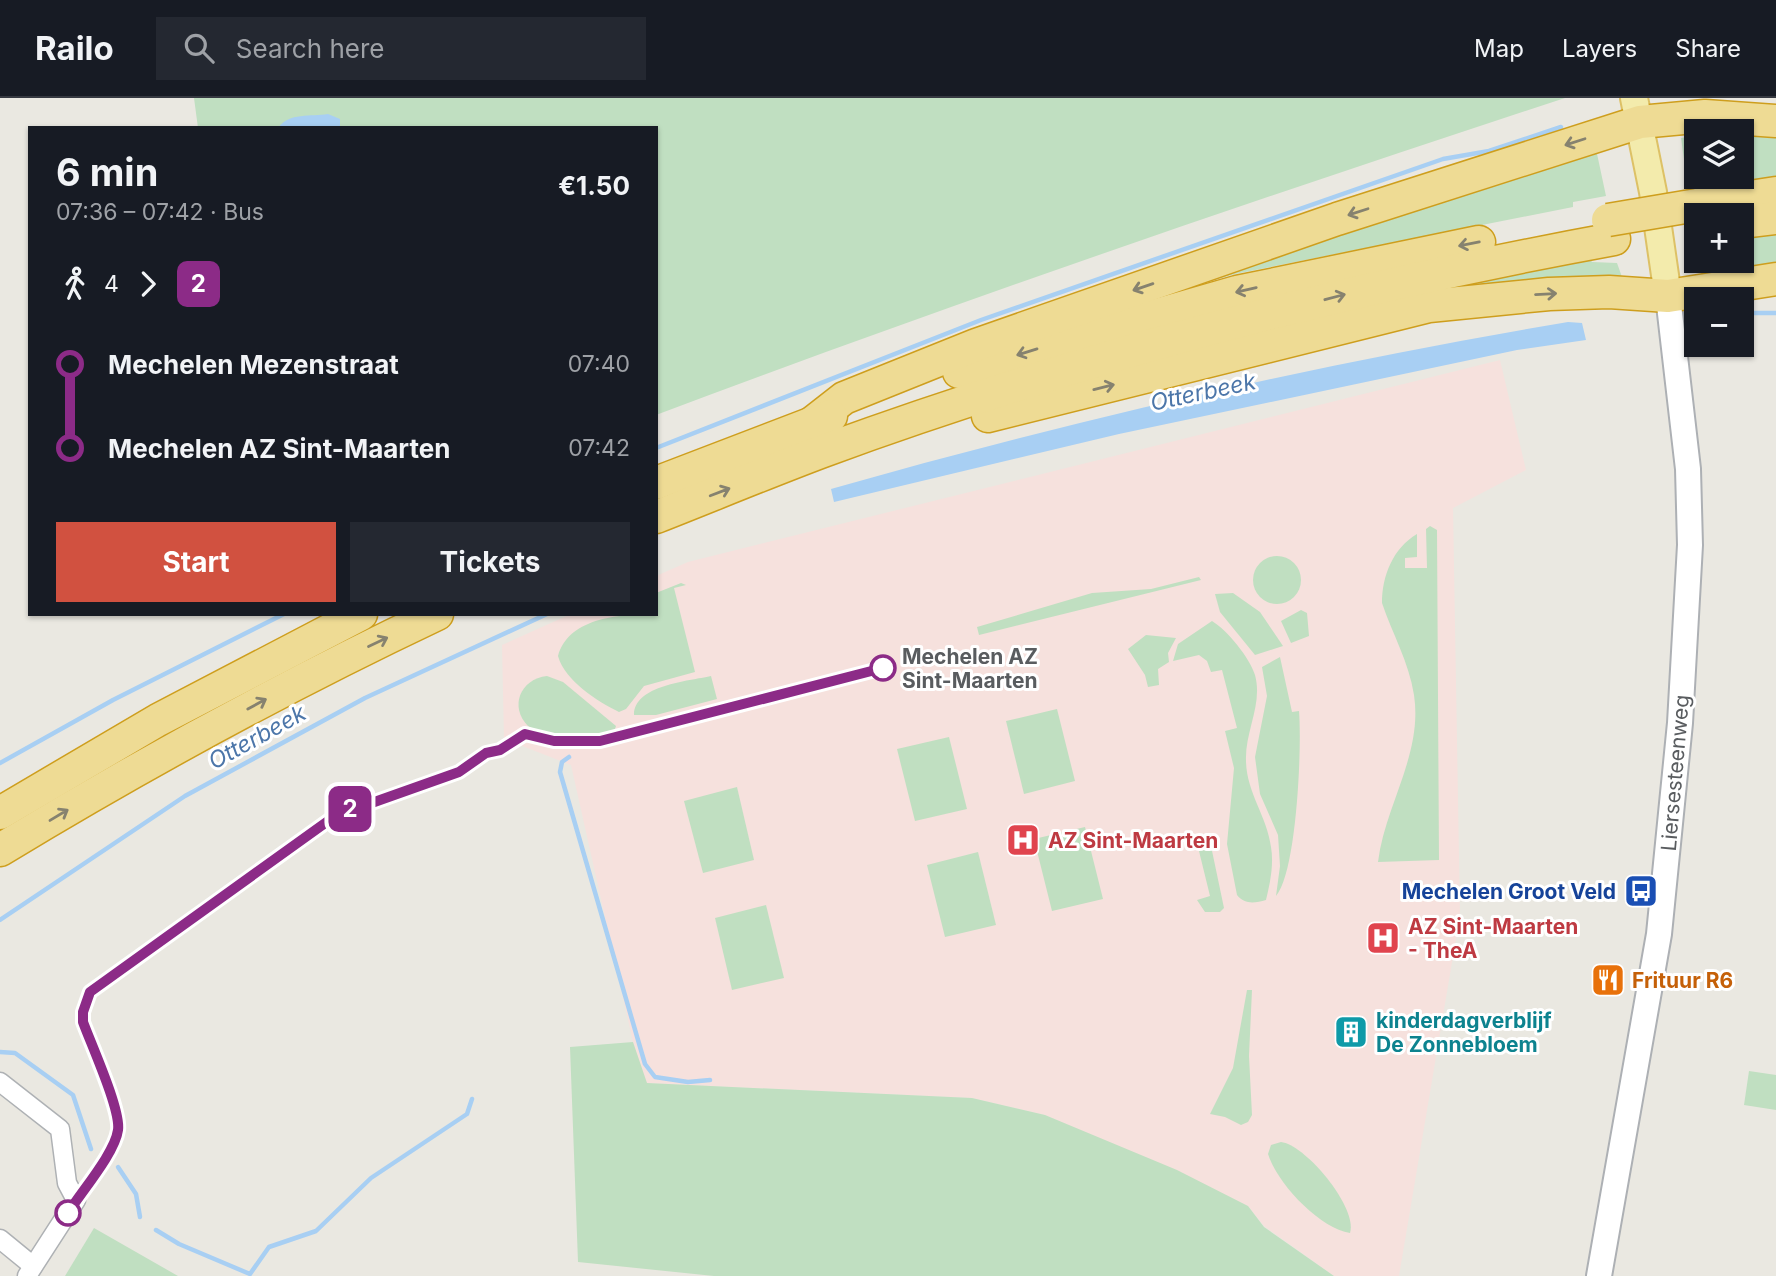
<!DOCTYPE html>
<meta charset="utf-8">
<style>
:root{--surface:#171b24;--page:#242831;--text:#f1f3f6;--muted:#9ea1a6;--line:#363941;--accent:#d15140}
body{margin:0;font-family:Inter,sans-serif;background:var(--page);color:var(--text);height:100vh;display:flex;flex-direction:column;font-size:26px;white-space:nowrap}
*{box-sizing:border-box;margin:0}
p{font-size:23px;color:var(--muted)}
.icon{flex:none;width:38px;height:38px;fill:none;stroke:currentColor;stroke-width:2;stroke-linecap:round;stroke-linejoin:round}
.map{position:relative;flex:1;overflow:hidden}
.sheet{position:absolute;left:28px;top:28px;width:630px;height:490px;display:flex;flex-direction:column;background:var(--surface);border-radius:0px;box-shadow:0 2px 5px #0004}
.sheet>*{flex:none}
.badge{padding:0 14px;border-radius:10px;font-size:24px;line-height:46px}
.tools{position:absolute;left:1684px;top:21px;display:grid;gap:14px}
.tools a{display:grid;place-items:center;width:70px;height:70px;border-radius:0px;background:var(--surface);box-shadow:0 2px 5px #0004;font-size:35px}
.map>.badge{position:absolute;translate:-50% -50%;box-shadow:0 0 0 4px #fff}
.legs{display:flex;align-items:center;gap:10px;height:77px;padding:0 28px;font-size:23px}
.legs p{margin-inline-start:auto}
.summary{display:flex;align-items:center;justify-content:space-between;height:119px;padding:0 28px}
h1{font-size:38px;font-weight:700;line-height:52px}
.action{display:flex;gap:14px;margin-top:auto;padding:14px 28px}
.action a{flex:1;height:80px;border-radius:0px;background:var(--accent);color:#fff;font-size:28px;font-weight:700;line-height:80px;text-align:center}
.action a+a{background:var(--page);color:var(--text)}
ul{padding:0 28px;list-style:none}
li{display:flex;align-items:center;gap:24px;height:84px;font-size:26px}
li i{display:grid;place-items:center;width:10px;height:100%;margin:0 9px;background:currentColor}
li i::after{content:'';width:18px;height:18px;margin:-9px;border:5px solid;border-radius:50%;background:var(--surface)}
li p{margin-inline-start:auto}
li:first-child i{background:linear-gradient(#0000 50%,currentColor 0)}
li:last-child i{background:linear-gradient(currentColor 50%,#0000 0)}
header{display:flex;align-items:center;gap:42px;box-sizing:border-box;height:98px;padding:0 35px;background:var(--surface);border-bottom:2px solid var(--line)}
header strong{font-size:33px}
nav{display:flex;gap:38px;margin-inline-start:auto;font-size:24px}
.search{width:490px;height:63px;background:var(--page);display:flex;align-items:center;gap:18px;box-sizing:border-box;padding:0 24px;border-radius:0px;color:var(--muted);font-size:26px}
.map>svg:first-child{display:block}
</style>
<header>
<strong>Railo</strong>
<div class="search"><svg class="icon" aria-label="search" viewBox="0 0 24 24"><circle cx="10" cy="10" r="6"/><path d="M15 15l6 6"/></svg>Search here</div>
<nav><a>Map</a><a>Layers</a><a>Share</a></nav>
</header>
<div class="map">
<svg width="1776" height="1178" viewBox="0 0 1776 1178">
<rect width="100%" height="100%" fill="#eae8e1"/>
<polygon fill="#f6e1dd" points="1500,262 1526,372 1453,410 1460,817 1399,1178 1334,1178 1264,1128 1248,1108 1045,1017 972,1000 646,985 633,944 571,667 504,641 502,547 571,516 656,516 656,478 688,464"/>
<g fill="#c0dfc1">
<path d="M194,0H1565C1260,100 956,204 656,317V30H198Z"/>
<polygon points="1741,34 1776,34 1776,81 1725,87 1724,82 1687,83 1681,40 1696,38 1696,79 1741,79"/>
<polygon points="1596,51 1606,98 1573,104 1573,109 1235,176 1070,223"/>
<polygon points="1776,134 1776,173 1739,179 1701,168 1700,163 1741,163 1741,137"/>
<polygon points="1590,161 1592,164 1617,165 1622,179 1371,205"/>
<path d="M1430,428L1437,432L1439,762L1378,764C1385,707 1423,656 1414,597C1409,564 1392,535 1382,505C1382,478 1393,450 1417,436V459L1405,460V470H1427L1426,431Z"/>
<circle cx="1277" cy="482" r="24"/>
<polygon points="1199,479 1201,482 979,537 977,529 1092,495 1151,491"/>
<path d="M681,485L686,487L674,490L695,574L644,588L626,611L619,614C597,603 565,583 558,558C569,518 624,516 656,516V495Z"/>
<polygon points="1233,495 1260,514 1283,548 1255,557 1220,514 1215,496"/>
<polygon points="1301,512 1307,515 1309,538 1291,545 1281,523"/>
<path d="M1212,523C1227,532 1250,560 1255,577C1263,606 1245,633 1246,662C1246,694 1267,718 1271,749C1274,767 1270,785 1266,802C1255,805 1245,807 1237,797L1227,746L1234,670L1225,633L1237,630L1222,572L1211,574L1207,563L1199,557L1173,563L1178,546Z"/>
<polygon points="1146,537 1176,540 1168,555 1169,564 1158,571 1159,587 1148,589 1145,577 1128,551"/>
<path d="M1280,559L1292,614L1299,613C1302,647 1297,774 1276,798L1280,768L1278,737L1260,696L1255,659L1267,598L1262,569Z"/>
<path d="M547,578L563,584L616,628L614,634C590,643 550,642 528,628C509,609 520,581 547,578Z"/>
<path d="M711,578L717,601L656,617H634C634,587 689,583 711,578Z"/>
<polygon points="1057,611 1075,683 1024,696 1006,623"/>
<polygon points="949,639 967,711 915,723 897,651"/>
<polygon points="737,689 754,762 703,775 684,703"/>
<polygon points="1085,729 1103,801 1052,813 1034,741"/>
<polygon points="1203,743 1211,748 1224,810 1220,814 1205,814 1197,802 1210,798 1198,749 1185,751 1186,745"/>
<polygon points="978,754 996,827 945,839 927,767"/>
<polygon points="766,807 784,880 732,892 715,820"/>
<polygon points="1247,892 1252,892 1249,958 1252,1017 1248,1024 1241,1027 1225,1019 1210,1016 1233,970"/>
<polygon points="633,944 647,985 972,1000 1045,1017 1177,1072 1248,1108 1264,1129 1334,1178 714,1178 578,1164 570,949"/>
<polygon points="1749,973 1776,977 1776,1012 1744,1007"/>
<path d="M1281,1044C1306,1047 1358,1110 1350,1135C1319,1130 1277,1085 1268,1056L1271,1047Z"/>
<polygon points="94,1130 178,1178 65,1178"/>
</g>
<g fill="#a8cff3">
<path d="M328,16L340,21V30H278C289,14 311,19 328,16Z"/>
<path d="M1568,224L1582,225L1586,242L1517,252L1119,336L834,404L831,391C1073,322 1320,266 1568,224Z"/>
</g>
<g fill="none" stroke-linecap="round" stroke-linejoin="round">
<g stroke="#a8cff3" stroke-width="4.5">
<polyline points="1741,215 1776,215"/>
<polyline points="656,350 981,222 1443,61 1489,53 1561,29"/>
<polyline points="569,659 562,664 560,674 645,966 655,979 688,984 710,982"/>
<polyline points="0,665 113,602 284,516"/>
<polyline points="0,822 185,698 365,600 547,516"/>
<polyline points="0,954 15,955 73,997 91,1051"/>
<polyline points="118,1069 136,1096 140,1119"/>
<polyline points="156,1132 179,1146 250,1176 269,1149 316,1133 371,1080 467,1016 472,1001"/>
</g>
<defs>
<g id="street">
<polyline points="0,984 60,1031 67,1085 76,1102 27,1178"/>
<polyline points="0,1141 33,1168"/>
</g>
<polyline id="secondary" points="1599,1178 1659,836 1680,625 1690,447 1688,371 1668,198"/>
<polyline id="primary" points="1634,0 1653,94 1668,198"/>
<g id="highway">
<polyline points="1697,107 1776,95"/>
<polyline points="1741,124 1776,120"/>
<polyline points="959,274 1237,194 1479,144"/>
<polyline points="988,318 1429,208 1549,196 1609,194 1668,198 1776,181"/>
<polyline points="812,325 844,300 976,247 1337,121 1640,24 1705,18 1776,23"/>
<polyline points="656,385 831,318"/>
<path d="M656,419C712,397 767,374 823,353C1079,259 1346,190 1614,141"/>
<polyline points="0,715 158,622 361,516"/>
<path d="M0,752C142,666 287,587 437,516"/>
</g>
</defs>
<use href="#street" stroke="#aeb1b4" stroke-width="21"/>
<use href="#secondary" stroke="#adb0b4" stroke-width="28"/>
<use href="#primary" stroke="#ddc166" stroke-width="30"/>
<use href="#highway" stroke="#ce9e1d" stroke-width="35"/>
<use href="#street" stroke="#fff" stroke-width="18"/>
<use href="#secondary" stroke="#fff" stroke-width="24"/>
<use href="#primary" stroke="#f3ebac" stroke-width="26"/>
<use href="#highway" stroke="#eedb94" stroke-width="32"/>
<defs>
<polyline id="highway-bridge" points="1608,122 1697,107"/>
</defs>
<use href="#highway-bridge" stroke="#ce9e1d" stroke-width="35" stroke-linecap="butt"/>
<use href="#highway-bridge" stroke="#eedb94" stroke-width="32"/>
</g>
<defs><path id="oneway-shaft" d="M-6 0H5M1.5-3L5.5 0L1.5 3" fill="none" stroke-width="1.6" stroke-linecap="round" stroke-linejoin="round" transform="scale(1.75)"/></defs>
<g stroke="#86826f">
<use href="#oneway-shaft" transform="translate(1575 44) rotate(162)"/>
<use href="#oneway-shaft" transform="translate(1358 114) rotate(162)"/>
<use href="#oneway-shaft" transform="translate(1469 146) rotate(169)"/>
<use href="#oneway-shaft" transform="translate(1143 189) rotate(161)"/>
<use href="#oneway-shaft" transform="translate(1246 192) rotate(167)"/>
<use href="#oneway-shaft" transform="translate(1546 196) rotate(-3)"/>
<use href="#oneway-shaft" transform="translate(1335 199) rotate(-15)"/>
<use href="#oneway-shaft" transform="translate(1027 254) rotate(163)"/>
<use href="#oneway-shaft" transform="translate(1104 289) rotate(-14)"/>
<use href="#oneway-shaft" transform="translate(720 394) rotate(-21)"/>
<use href="#oneway-shaft" transform="translate(378 544) rotate(-25)"/>
<use href="#oneway-shaft" transform="translate(257 606) rotate(-29)"/>
<use href="#oneway-shaft" transform="translate(59 717) rotate(-31)"/>
</g>
<g fill="none" stroke-linecap="round" stroke-linejoin="round">
<defs>
<path id="line-1" d="M68,1115C81,1094 115,1055 118,1032C121,1012 91,946 83,924V914L90,894L335,718L459,674L486,655L500,652L525,636L554,643H600L883,570"/>
</defs>
<use href="#line-1" stroke="#fff" stroke-width="16"/>
<use href="#line-1" stroke="#8c2b87" stroke-width="10"/>
</g>
<defs>
<symbol id="hospital-square" viewBox="-11 -11 22 22"><rect x="-9" y="-9" width="18" height="18" rx="4" fill="#e0444e" stroke="#fff"/><path d="M-5-5h3v3.5h4V-5h3V5h-3V1.5h-4V5h-3Z" fill="#fff"/></symbol>
<symbol id="bus-square" viewBox="-11 -11 22 22"><rect x="-9" y="-9" width="18" height="18" rx="4" fill="#1a4fb4" stroke="#fff"/><path d="M-5-6H5V4H4V6H2V4H-2V6H-4V4H-5ZM-3.5-4V0h7V-4ZM-3.5 1.2v1.5H-2V1.2ZM2 1.2v1.5H3.5V1.2Z" fill="#fff"/></symbol>
<symbol id="restaurant-square" viewBox="-11 -11 22 22"><rect x="-9" y="-9" width="18" height="18" rx="4" fill="#e8710a" stroke="#fff"/><path d="M-5-6h1v4h1v-4h1v4h1v-4h1v5L-1.5 .5V6h-2V.5L-5-1ZM5-6V6H3V1.5H1.5Q1.5-4 5-6Z" fill="#fff"/></symbol>
<symbol id="building-square" viewBox="-11 -11 22 22"><rect x="-9" y="-9" width="18" height="18" rx="4" fill="#0f9aa8" stroke="#fff"/><path d="M-4-6H4V6H1V3H-1V6H-4ZM-2.5-4.3h1.7v1.8h-1.7ZM.8-4.3h1.7v1.8H.8ZM-2.5-1h1.7V.8h-1.7ZM.8-1h1.7V.8H.8Z" fill="#fff"/></symbol>
</defs>
<g fill-rule="evenodd">
<use href="#hospital-square" x="1004" y="723" width="38" height="38"/>
<use href="#bus-square" x="1622" y="774" width="38" height="38"/>
<use href="#hospital-square" x="1364" y="821" width="38" height="38"/>
<use href="#restaurant-square" x="1589" y="863" width="38" height="38"/>
<use href="#building-square" x="1332" y="915" width="38" height="38"/>
</g>
<g fill="#fff" stroke="#8c2b87" stroke-width="3.5">
<circle cx="883" cy="570" r="12"/>
<circle cx="68" cy="1115" r="12"/>
</g>
<g text-anchor="middle" dominant-baseline="central" stroke-width="6" stroke-linejoin="round" paint-order="stroke">
<g font-size="21" font-weight="bold" fill="#595c5f" stroke="#fff" text-anchor="start">
<text x="902" y="558">Mechelen AZ<tspan x="902" dy="24">Sint-Maarten</tspan></text>
</g>
<g font-size="21" fill="#595c5f" stroke="#fff">
<text transform="translate(1675 675) rotate(-85)">Liersesteenweg</text>
</g>
<g font-size="21" font-weight="bold" fill="#be3a42" stroke="#fff" text-anchor="start">
<text x="1048" y="742">AZ Sint-Maarten</text>
<text x="1408" y="828">AZ Sint-Maarten<tspan x="1408" dy="24">- TheA</tspan></text>
</g>
<g font-size="21" font-weight="bold" fill="#164399" stroke="#fff" text-anchor="end">
<text x="1616" y="793">Mechelen Groot Veld</text>
</g>
<g font-size="21" font-weight="bold" fill="#c56008" stroke="#fff" text-anchor="start">
<text x="1632" y="882">Frituur R6</text>
</g>
<g font-size="21" font-weight="bold" fill="#0d838f" stroke="#fff" text-anchor="start">
<text x="1376" y="922">kinderdagverblijf<tspan x="1376" dy="24">De Zonnebloem</tspan></text>
</g>
<g font-size="23" font-style="italic" fill="#4c76a9" stroke="#fff">
<text transform="translate(1203 294) rotate(-12)">Otterbeek</text>
<text transform="translate(257 639) rotate(-29)">Otterbeek</text>
</g>
</g>
</svg>
<div class="tools">
<a><svg class="icon" aria-label="layers" viewBox="0 0 24 24"><path d="M12 4l9 5-9 5-9-5zM3 14l9 5 9-5"/></svg></a>
<a>+</a>
<a>−</a>
</div>
<b class="badge" style="left:350px;top:711px;background:#8c2b87;color:#fff">2</b>
<section class="sheet">
<div class="summary"><div><h1>6 min</h1><p>07:36 – 07:42 · Bus</p></div><b>€1.50</b></div>
<div class="legs"><svg class="icon" aria-label="walk" viewBox="0 0 24 24"><circle cx="13" cy="4" r="2"/><path d="M13 8l-2 6 4 7M11 14l-3 7M7 12l3-4h3l4 4"/></svg>4<svg class="icon" aria-label="forward" viewBox="0 0 24 24"><path d="M9 5l7 7-7 7"/></svg><b class="badge" style="background:#8c2b87;color:#fff">2</b></div>
<ul>
<li><i style="color:#8c2b87"></i><b>Mechelen Mezenstraat</b><p>07:40</p></li>
<li><i style="color:#8c2b87"></i><b>Mechelen AZ Sint-Maarten</b><p>07:42</p></li>
</ul>
<div class="action"><a>Start</a><a>Tickets</a></div>
</section>
</div>
